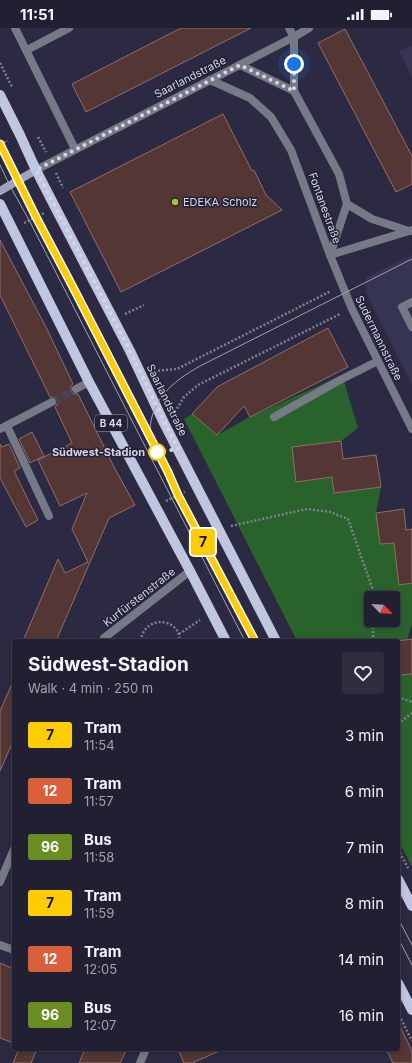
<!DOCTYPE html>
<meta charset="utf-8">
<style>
:root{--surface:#212032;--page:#2d2d3e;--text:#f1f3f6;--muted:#a2a3ac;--line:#3e3e4d}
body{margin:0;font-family:Inter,sans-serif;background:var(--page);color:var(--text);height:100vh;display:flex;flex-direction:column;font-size:15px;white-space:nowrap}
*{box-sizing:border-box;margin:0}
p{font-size:13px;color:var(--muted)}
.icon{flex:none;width:22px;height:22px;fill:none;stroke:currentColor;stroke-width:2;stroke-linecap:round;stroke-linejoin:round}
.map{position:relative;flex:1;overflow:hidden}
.panel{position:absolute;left:12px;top:611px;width:388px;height:412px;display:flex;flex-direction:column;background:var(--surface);border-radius:4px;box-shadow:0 2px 6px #0003,0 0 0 1px var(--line)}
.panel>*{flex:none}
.badge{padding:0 8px;border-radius:3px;font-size:14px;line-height:26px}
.needle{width:26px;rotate:115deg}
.fabs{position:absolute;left:364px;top:563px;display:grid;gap:8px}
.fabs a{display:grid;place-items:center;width:36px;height:36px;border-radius:4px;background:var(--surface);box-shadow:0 2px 6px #0003,0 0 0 1px var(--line);font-size:20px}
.you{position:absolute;width:20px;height:20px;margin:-10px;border:3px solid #fff;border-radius:50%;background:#1a73e8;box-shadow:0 0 0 6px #1a73e833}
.map>.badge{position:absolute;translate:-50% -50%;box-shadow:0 0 0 2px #fff}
.round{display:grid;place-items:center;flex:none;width:42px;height:42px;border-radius:4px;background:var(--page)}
.headline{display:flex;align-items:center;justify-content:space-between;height:68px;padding:0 16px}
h1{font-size:19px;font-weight:700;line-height:30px}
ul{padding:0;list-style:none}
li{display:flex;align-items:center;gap:12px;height:56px;padding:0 16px}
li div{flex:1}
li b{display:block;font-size:15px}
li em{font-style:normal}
li .badge{min-width:44px;font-weight:700;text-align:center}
.status{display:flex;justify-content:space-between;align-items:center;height:28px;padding:0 20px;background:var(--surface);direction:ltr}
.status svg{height:11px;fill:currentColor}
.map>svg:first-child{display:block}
</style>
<div class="status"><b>11:51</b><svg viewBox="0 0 49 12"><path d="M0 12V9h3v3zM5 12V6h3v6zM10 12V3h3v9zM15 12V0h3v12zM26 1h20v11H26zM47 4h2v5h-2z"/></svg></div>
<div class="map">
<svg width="412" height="1035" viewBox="0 0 412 1035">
<rect width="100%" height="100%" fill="#2c2a42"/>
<g fill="#353452">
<polygon points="412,17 412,50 399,23"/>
<polygon points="412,227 412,357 366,265 366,250"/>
</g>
<g fill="#29632b" fill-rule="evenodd">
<path d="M342,347L358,400L341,413L297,454L332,449L334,465L381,459L376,485L380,516L394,515L399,556L412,555V595L398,643V613H297L184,391L192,386L217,407L250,389ZM371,570H393V592H371Z"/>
<polygon points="412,646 412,839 398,812 398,647"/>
</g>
<g fill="#543734" stroke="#8f6e6a">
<polygon points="181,0 251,0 86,84 72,56"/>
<polygon points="345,1 412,128 412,156 396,164 318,15"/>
<polygon points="223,86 252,143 254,142 266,167 282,182 121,264 70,164"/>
<polygon points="0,212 47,301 73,356 71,358 71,363 73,366 78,366 114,439 135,477 109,490 56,613 23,613 58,531 65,545 88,534 72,501 87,465 60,478 38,432 72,415 55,379 57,377 57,372 55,369 50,369 0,267"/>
<polygon points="328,300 348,339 250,389 244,378 217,407 192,386 217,359"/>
<polygon points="32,404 44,428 30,435 19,411"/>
<polygon points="341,413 343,431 376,427 381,459 334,465 332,449 296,454 292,419"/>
<polygon points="0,416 2,419 9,416 20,440 14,443 38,492 26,499 0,450"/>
<polygon points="404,481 406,502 412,501 412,555 399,557 394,515 380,516 376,485"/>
<polygon points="412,611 412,646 398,647 398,613"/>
<polygon points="14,651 14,711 0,743 0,683"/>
<polygon points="0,935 14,941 14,1015 0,1010"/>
<polygon points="398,994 412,1023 412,1035 393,1035 386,1021 398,1021"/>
<polygon points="19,1021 37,1021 31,1035 13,1035"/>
<polygon points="85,1021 127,1021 120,1035 79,1035"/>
<polygon points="178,1021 224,1021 192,1035 184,1035"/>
</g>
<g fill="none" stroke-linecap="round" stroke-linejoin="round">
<polyline stroke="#46445a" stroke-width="8" stroke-dasharray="8 4" stroke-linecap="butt" points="52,374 76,361"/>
<g stroke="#7f7e92" stroke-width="2.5" stroke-dasharray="2 2" stroke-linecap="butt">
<polyline points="0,35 12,59"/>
<polyline points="38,109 46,124"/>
<polyline points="0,116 8,113"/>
<polyline points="56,145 63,160"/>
<polyline points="24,195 44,185"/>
<polyline points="125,286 144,277"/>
<polyline points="154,343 177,341 331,263"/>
<polyline points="175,384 184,369 198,357 340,286"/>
<polyline points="166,473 185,464"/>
<polyline points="231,498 307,481 330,484 348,491 374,565 374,570"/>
<polyline points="179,606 200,592"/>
<path d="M141,613C142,593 168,587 178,604C179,606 179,610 180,613"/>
<polyline points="373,613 373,592"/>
<polyline points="398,669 412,674"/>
<polyline points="398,696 412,685"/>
<polyline points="398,821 408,840"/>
<polyline points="401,991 412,1013"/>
</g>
<g stroke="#767a86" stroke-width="8">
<polyline points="412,274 402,279 412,299"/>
<polyline points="274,389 340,352 378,333"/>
<polyline points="7,398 49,488"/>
</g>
<g stroke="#767a86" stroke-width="8">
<polyline points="15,0 75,121"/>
<polyline points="289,0 294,9 294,63"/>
<polyline points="27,22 69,0"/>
<polyline points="240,37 294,63 339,146 347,176 330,227"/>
<polyline points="210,52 250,70 271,89 291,122 330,227 352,281 412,401"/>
<polyline points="36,142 63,128 294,9 309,0"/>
<polyline points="347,176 372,191 409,203"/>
<polyline points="330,227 412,202"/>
<polyline points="76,361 89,354"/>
<polyline points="0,401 52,374"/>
<polyline points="103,613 104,610 190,543"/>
<polyline points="0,854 14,821"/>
<polyline points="0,917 14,922"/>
<polyline points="140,1035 146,1021"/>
</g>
<polyline stroke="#9fa4b8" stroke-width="8" points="0,163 36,142"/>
<g stroke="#bfc6df" stroke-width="10">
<polyline points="0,67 20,107 36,142 55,179 130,323 164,395 276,613"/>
<polyline points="0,176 89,354 190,543 226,613"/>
<polyline points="398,851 412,878"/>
<polyline points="398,955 412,982"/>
</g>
<g stroke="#a09fb1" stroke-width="1">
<polyline points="0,116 36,189 76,265 168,444 178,467 255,613"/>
<polyline points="0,137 10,158 29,192 245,613"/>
<path d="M150,409C148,373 172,354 200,338L412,231"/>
<polyline points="398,890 412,917"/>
<polyline points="398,910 412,937"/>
</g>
</g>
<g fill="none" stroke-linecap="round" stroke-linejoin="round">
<defs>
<polyline id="line" points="0,116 36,189 76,265 168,444 178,467 255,613"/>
</defs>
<use href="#line" stroke="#fff" stroke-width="9"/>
<use href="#line" stroke="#fc0" stroke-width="6"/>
<polyline stroke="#d6d6e5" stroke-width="4" stroke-dasharray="0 7.2" points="157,424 178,421 130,323 36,142 63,128 240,37 294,63 294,36"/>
</g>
<circle fill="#a9c71a" stroke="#222137" stroke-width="1.5" cx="175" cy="174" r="4"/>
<circle fill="#fff" stroke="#fc0" stroke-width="2" cx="157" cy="424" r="8"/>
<g text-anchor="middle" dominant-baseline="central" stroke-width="3" stroke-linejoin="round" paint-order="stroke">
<rect fill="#222137" stroke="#a0a0b1" stroke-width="1" x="95" y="387" width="32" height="16" rx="3"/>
<g font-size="10" font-weight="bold" fill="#d6d6e5">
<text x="111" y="395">B 44</text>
</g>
<g font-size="11" fill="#d6d6e5" stroke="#222137">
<text transform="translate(190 49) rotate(-27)">Saarlandstraße</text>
<text transform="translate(325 180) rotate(70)">Fontanestraße</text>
<text transform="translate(379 310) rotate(64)">Sudermannstraße</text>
<text transform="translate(167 372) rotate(64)">Saarlandstraße</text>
<text transform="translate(139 569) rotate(-38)">Kurfürstenstraße</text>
</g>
<g font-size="11" fill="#d6d6e5" stroke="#222137" text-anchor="start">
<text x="183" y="174">EDEKA Scholz</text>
</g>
<g font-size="11" font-weight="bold" fill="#d6d6e5" stroke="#222137" text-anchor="end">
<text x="145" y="424">Südwest-Stadion</text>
</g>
</g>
</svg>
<div class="fabs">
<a><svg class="needle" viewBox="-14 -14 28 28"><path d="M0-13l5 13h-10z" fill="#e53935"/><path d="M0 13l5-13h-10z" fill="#a2a3ac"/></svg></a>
</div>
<div class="you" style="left:294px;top:36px"></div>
<b class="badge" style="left:203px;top:514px;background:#fc0;color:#111">7</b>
<section class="panel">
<div class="headline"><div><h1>Südwest-Stadion</h1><p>Walk · 4 min · 250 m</p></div><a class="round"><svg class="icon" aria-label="heart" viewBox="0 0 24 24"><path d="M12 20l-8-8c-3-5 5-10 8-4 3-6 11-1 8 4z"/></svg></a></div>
<ul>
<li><span class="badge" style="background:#fc0;color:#111">7</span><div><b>Tram</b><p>11:54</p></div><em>3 min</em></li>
<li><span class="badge" style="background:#da603b;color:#fff">12</span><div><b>Tram</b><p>11:57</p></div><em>6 min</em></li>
<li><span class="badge" style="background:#6b8e23;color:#fff">96</span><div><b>Bus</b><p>11:58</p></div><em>7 min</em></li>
<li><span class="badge" style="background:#fc0;color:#111">7</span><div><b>Tram</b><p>11:59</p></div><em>8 min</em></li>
<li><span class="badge" style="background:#da603b;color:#fff">12</span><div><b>Tram</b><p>12:05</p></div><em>14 min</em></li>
<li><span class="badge" style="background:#6b8e23;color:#fff">96</span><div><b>Bus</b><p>12:07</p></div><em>16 min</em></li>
</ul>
</section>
</div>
